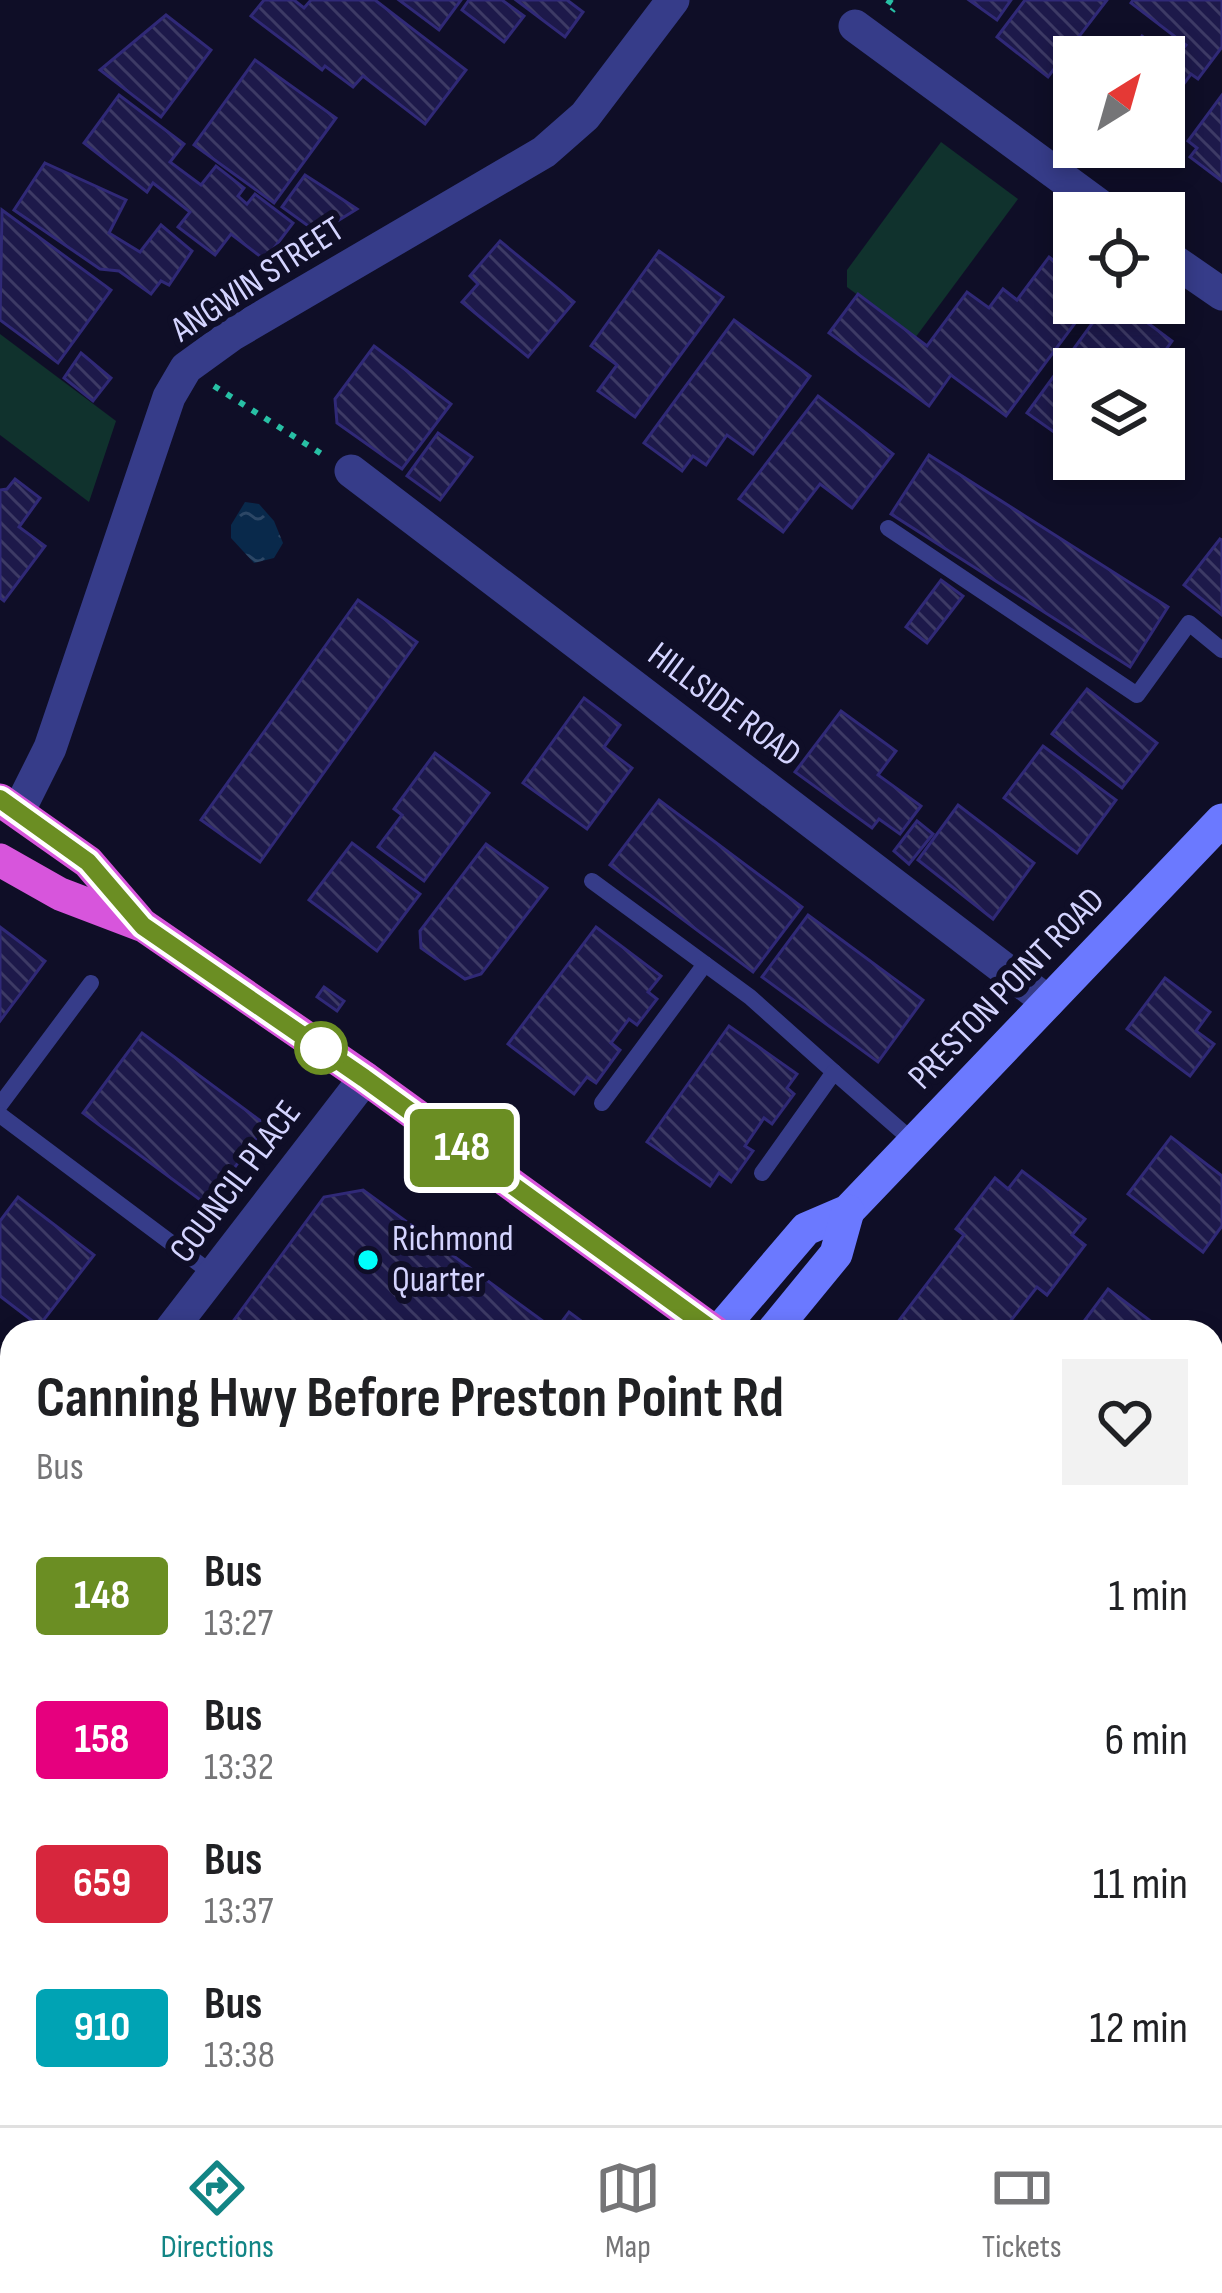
<!DOCTYPE html>
<style>
:root{--surface:#fff;--page:#f2f2f2;--text:#202124;--muted:#757577;--line:#e0e0e0;--accent:#128585}
body{margin:0;font-family:"Sofia Sans Condensed",sans-serif;background:var(--page);color:var(--text);height:100vh;display:flex;flex-direction:column;font-size:45px;white-space:nowrap}
*{box-sizing:border-box;margin:0}
p{font-size:39px;color:var(--muted)}
.icon{flex:none;width:66px;height:66px;fill:none;stroke:currentColor;stroke-width:2;stroke-linecap:round;stroke-linejoin:round}
.map{position:relative;flex:1;overflow:hidden}
.details{position:absolute;left:0px;top:1320px;width:1224px;height:807px;display:flex;flex-direction:column;background:var(--surface);border-radius:36px 36px 0 0;box-shadow:0 6px 18px #0003}
.details>*{flex:none}
.badge{padding:0 24px;border-radius:9px;font-size:42px;line-height:78px}
.needle{width:78px;rotate:37deg}
.tools{position:absolute;left:1053px;top:36px;display:grid;gap:24px}
.tools a{display:grid;place-items:center;width:132px;height:132px;border-radius:0px;background:var(--surface);box-shadow:0 6px 18px #0003;font-size:60px}
.map>.badge{position:absolute;translate:-50% -50%;box-shadow:0 0 0 6px #fff}
.round{display:grid;place-items:center;flex:none;width:126px;height:126px;border-radius:0px;background:var(--page)}
.head{display:flex;align-items:center;justify-content:space-between;height:204px;padding:0 36px}
h1{font-size:57px;font-weight:700;line-height:90px}
ul{padding:0;list-style:none}
li{display:flex;align-items:center;gap:36px;height:144px;padding:0 36px}
li div{flex:1}
li b{display:block;font-size:45px}
li em{font-style:normal}
li .badge{min-width:132px;font-weight:700;text-align:center}
.dock{display:flex;justify-content:space-around;align-items:center;height:168px;border-top:3px solid var(--line);background:var(--surface);font-size:33px;color:var(--muted)}
.dock a{display:grid;justify-items:center;gap:6px}
.dock .current{color:var(--accent)}
.map>svg:first-child{display:block}
</style>
<div class="map">
<svg width="1222" height="2125" viewBox="0 0 1222 2125">
<defs>
<pattern id="forest-crowns" width="20" height="18" patternUnits="userSpaceOnUse" patternTransform="scale(3)"><rect width="20" height="18" fill="#10322d"/><path d="M2 6a3 3 0 1 1 6 0M12 15a3 3 0 1 1 6 0" fill="none" stroke="#324f4c"/></pattern>
<pattern id="water-ripples" width="26" height="14" patternUnits="userSpaceOnUse" patternTransform="scale(3)"><rect width="26" height="14" fill="#09294b"/><path d="M2 4q2-2 4 0t4 0M15 11q2-2 4 0t4 0" fill="none" stroke="#2c4766"/></pattern>
<pattern id="building-back-hatch" width="6" height="6" patternUnits="userSpaceOnUse" patternTransform="scale(3)"><rect width="6" height="6" fill="#1d194a"/><path d="M-1 5l2 2M0 0l6 6M5-1l2 2" fill="none" stroke="#3d3a65"/></pattern>
</defs>
<rect width="100%" height="100%" fill="#0f0e27"/>
<polygon fill="url(#forest-crowns)" points="0,1947 12,1957 12,2115 178,2115 171,2125 0,2125"/>
<g fill="#10322d">
<polygon points="941,142 1018,199 915,338 847,287 847,270"/>
<polygon points="0,334 116,421 89,502 0,435"/>
</g>
<polygon fill="url(#water-ripples)" points="245,502 259,504 274,521 283,543 274,558 254,563 231,538 231,525"/>
<g fill="url(#building-back-hatch)" stroke="#302977" stroke-width="3">
<polygon points="264,0 294,0 304,8 311,0 375,0 466,70 425,124 363,76 353,87 325,66 322,70 251,16"/>
<polygon points="399,0 461,0 439,30"/>
<polygon points="469,0 502,0 524,16 504,42 462,10"/>
<polygon points="516,0 567,0 583,12 565,37"/>
<polygon points="969,0 1011,0 997,20"/>
<polygon points="1025,0 1107,0 1048,77 997,37"/>
<polygon points="1133,0 1222,0 1222,47 1198,79 1191,74 1164,111 1164,57 1126,57 1142,36 1174,60 1186,45 1131,3"/>
<polygon points="166,15 211,50 161,117 100,70"/>
<polygon points="255,60 336,118 274,203 194,145"/>
<polygon points="119,95 184,144 170,162 201,185 216,166 244,188 238,196 247,204 255,194 293,223 265,260 231,234 215,255 178,227 190,212 153,183 147,192 84,143"/>
<polygon points="1222,95 1222,181 1190,157 1197,148 1188,141"/>
<polygon points="45,163 126,200 109,233 140,252 161,225 192,251 169,285 161,281 151,294 119,271 100,269 14,210"/>
<polygon points="305,175 319,184 357,209 318,233 282,207"/>
<polygon points="2,210 111,290 58,363 0,320"/>
<polygon points="500,241 574,302 528,357 462,302 478,284 470,276"/>
<polygon points="659,251 723,297 635,417 598,391 617,365 591,346"/>
<polygon points="1049,257 1074,276 1074,303 1090,303 1006,416 951,375 929,406 829,333 858,294 927,346 967,292 989,308 1003,289 1017,300"/>
<polygon points="1107,303 1121,303 1172,341 1152,369 1074,369 1074,433 1068,442 1027,413"/>
<polygon points="734,320 810,376 753,454 727,435 706,465 693,456 682,471 644,443"/>
<polygon points="374,346 451,404 402,469 337,423 335,399"/>
<polygon points="81,353 111,378 93,401 64,378"/>
<polygon points="818,396 893,454 852,508 820,484 783,532 739,499"/>
<polygon points="438,433 472,457 440,500 407,476"/>
<polygon points="929,455 1168,607 1130,667 891,514"/>
<polygon points="15,479 40,498 19,527 45,546 4,601 0,598 0,490 7,489"/>
<polygon points="1220,539 1222,540 1222,615 1184,585"/>
<polygon points="941,580 963,596 927,643 906,627"/>
<polygon points="358,600 417,642 260,862 201,820"/>
<polygon points="1087,689 1157,743 1122,788 1052,734"/>
<polygon points="584,698 620,725 604,747 632,768 587,829 523,783"/>
<polygon points="841,711 896,751 878,775 921,806 900,834 879,819 872,828 795,772"/>
<polygon points="1043,746 1116,800 1077,853 1004,798"/>
<polygon points="435,753 489,793 424,881 378,847 402,815 394,809"/>
<polygon points="659,800 802,907 753,972 610,865"/>
<polygon points="958,805 1034,863 993,919 918,860"/>
<polygon points="917,821 933,834 909,864 894,851"/>
<polygon points="352,843 420,894 377,951 309,900"/>
<polygon points="486,844 547,888 481,974 465,979 421,948 420,931"/>
<polygon points="808,915 923,1000 878,1062 762,977"/>
<polygon points="0,927 45,961 0,1021"/>
<polygon points="596,927 661,976 648,992 657,999 637,1025 629,1019 611,1043 620,1050 596,1083 587,1077 574,1094 508,1044"/>
<polygon points="1165,978 1210,1012 1196,1031 1214,1044 1190,1076 1127,1029"/>
<polygon points="324,987 344,1001 337,1011 317,997"/>
<polygon points="729,1026 797,1074 787,1088 794,1094 772,1124 764,1118 745,1146 753,1151 731,1182 719,1173 710,1186 647,1142"/>
<polygon points="142,1033 266,1125 207,1205 83,1113"/>
<polygon points="1171,1137 1222,1176 1222,1226 1203,1252 1128,1194"/>
<polygon points="1022,1171 1085,1219 1072,1235 1085,1245 1047,1295 1037,1287 1002,1332 891,1331 964,1235 956,1229 995,1178 1008,1189"/>
<polygon points="363,1190 555,1330 554,1332 236,1332 229,1327 324,1197"/>
<polygon points="18,1197 94,1255 39,1326 0,1296 0,1221"/>
<polygon points="1108,1289 1165,1332 1076,1332"/>
<polygon points="569,1312 596,1332 554,1332"/>
<polygon points="1212,1376 1222,1384 1222,1441 1212,1455"/>
<polygon points="1222,1467 1222,1518 1212,1510 1212,1481"/>
<polygon points="6,1741 12,1745 12,1840 0,1831 0,1768"/>
<polygon points="1222,1872 1222,2083 1212,2076 1212,1885"/>
<polygon points="453,2115 580,2115 593,2125 466,2125"/>
<polygon points="1020,2115 1064,2115 1078,2125 1013,2125"/>
</g>
<g fill="none" stroke-linecap="round" stroke-linejoin="round">
<g stroke="#28c0a5" stroke-width="6" stroke-dasharray="6 9" stroke-linecap="butt">
<polyline points="887,0 896,6 892,11"/>
<polyline points="214,386 325,456"/>
<polyline points="213,2125 220,2115"/>
</g>
<g stroke="#363c89" stroke-width="16">
<polyline points="888,528 1137,695 1189,623 1222,650"/>
<polyline points="592,881 750,997 834,1072"/>
<polyline points="602,1103 705,964"/>
<polyline points="0,1105 91,983"/>
<polyline points="0,1115 214,1275"/>
<polyline points="762,1173 834,1072 914,1142"/>
<polyline points="1212,1634 1222,1620"/>
<polyline points="1180,2115 1194,2125"/>
</g>
<g stroke="#363c89" stroke-width="33">
<polyline points="855,26 1110,213"/>
<polyline points="1164,254 1222,294"/>
<polyline points="351,471 1048,1002"/>
<polyline points="18,812 50,748 169,397 186,368 233,334 544,152 585,116 673,0"/>
<polyline points="169,1332 365,1078"/>
<polyline points="0,1553 12,1532"/>
<polyline points="0,1870 12,1879"/>
<polyline points="263,2115 275,2125"/>
<polyline points="348,2115 357,2125"/>
<polyline points="314,2125 327,2115"/>
<polyline points="903,2125 911,2115"/>
</g>
<g stroke="#6b79ff" stroke-width="33">
<polyline points="718,1332 806,1229 848,1211 1222,820"/>
<polyline points="772,1332 836,1254 848,1211"/>
</g>
<g stroke="#d755dc" stroke-width="33">
<polyline points="0,800 88,862 138,920"/>
<polyline points="0,860 60,894 144,926 365,1078 715,1332"/>
<polyline points="1212,1698 1222,1706"/>
</g>
</g>
<g fill="none" stroke-linecap="round" stroke-linejoin="round">
<defs>
<polyline id="line" points="0,799 88,862 143,926 364,1078 715,1332"/>
</defs>
<use href="#line" stroke="#fff" stroke-width="27"/>
<use href="#line" stroke="#6b8e23" stroke-width="18"/>
</g>
<circle fill="#fff" stroke="#6b8e23" stroke-width="6" cx="321" cy="1048" r="24"/>
<circle fill="#00fffb" stroke="#0f0e27" stroke-width="4.5" cx="368" cy="1260" r="12"/>
<g text-anchor="middle" dominant-baseline="central" stroke-width="12" stroke-linejoin="round" paint-order="stroke">
<g font-size="36" fill="#d4d4ff" stroke="#0f0e27">
<text transform="translate(258 280) rotate(-33)">ANGWIN STREET</text>
<text transform="translate(724 705) rotate(37)">HILLSIDE ROAD</text>
<text transform="translate(1007 989) rotate(-46)">PRESTON POINT ROAD</text>
<text transform="translate(236 1182) rotate(-53)">COUNCIL PLACE</text>
</g>
<g font-size="36" fill="#d4d4ff" stroke="#0f0e27" text-anchor="start">
<text x="392" y="1239">Richmond<tspan x="392" dy="41">Quarter</tspan></text>
</g>
</g>
</svg>
<div class="tools">
<a><svg class="needle" viewBox="-14 -14 28 28"><path d="M0-13l5 13h-10z" fill="#e53935"/><path d="M0 13l5-13h-10z" fill="#757577"/></svg></a>
<a><svg class="icon" aria-label="locate" viewBox="0 0 24 24"><circle cx="12" cy="12" r="6"/><path d="M12 2v4M12 18v4M2 12h4M18 12h4"/></svg></a>
<a><svg class="icon" aria-label="layers" viewBox="0 0 24 24"><path d="M12 4l9 5-9 5-9-5zM3 14l9 5 9-5"/></svg></a>
</div>
<b class="badge" style="left:462px;top:1148px;background:#6b8e23;color:#fff">148</b>
<section class="details">
<div class="head"><div><h1>Canning Hwy Before Preston Point Rd</h1><p>Bus</p></div><a class="round"><svg class="icon" aria-label="heart" viewBox="0 0 24 24"><path d="M12 20l-8-8c-3-5 5-10 8-4 3-6 11-1 8 4z"/></svg></a></div>
<ul>
<li><span class="badge" style="background:#6b8e23;color:#fff">148</span><div><b>Bus</b><p>13:27</p></div><em>1 min</em></li>
<li><span class="badge" style="background:#e6007e;color:#fff">158</span><div><b>Bus</b><p>13:32</p></div><em>6 min</em></li>
<li><span class="badge" style="background:#d7263d;color:#fff">659</span><div><b>Bus</b><p>13:37</p></div><em>11 min</em></li>
<li><span class="badge" style="background:#00a3b4;color:#fff">910</span><div><b>Bus</b><p>13:38</p></div><em>12 min</em></li>
</ul>
</section>
</div>
<nav class="dock">
<a class="current"><svg class="icon" aria-label="directions" viewBox="0 0 24 24"><path d="M12 3l9 9-9 9-9-9zM9 14v-3h6M13 9l2 2-2 2"/></svg>Directions</a>
<a><svg class="icon" aria-label="map" viewBox="0 0 24 24"><path d="M3 6l6-2 6 2 6-2v14l-6 2-6-2-6 2zM9 4v14M15 6v14"/></svg>Map</a>
<a><svg class="icon" aria-label="tickets" viewBox="0 0 24 24"><path d="M3 7h18v10H3zM15 7v10"/></svg>Tickets</a>
</nav>
